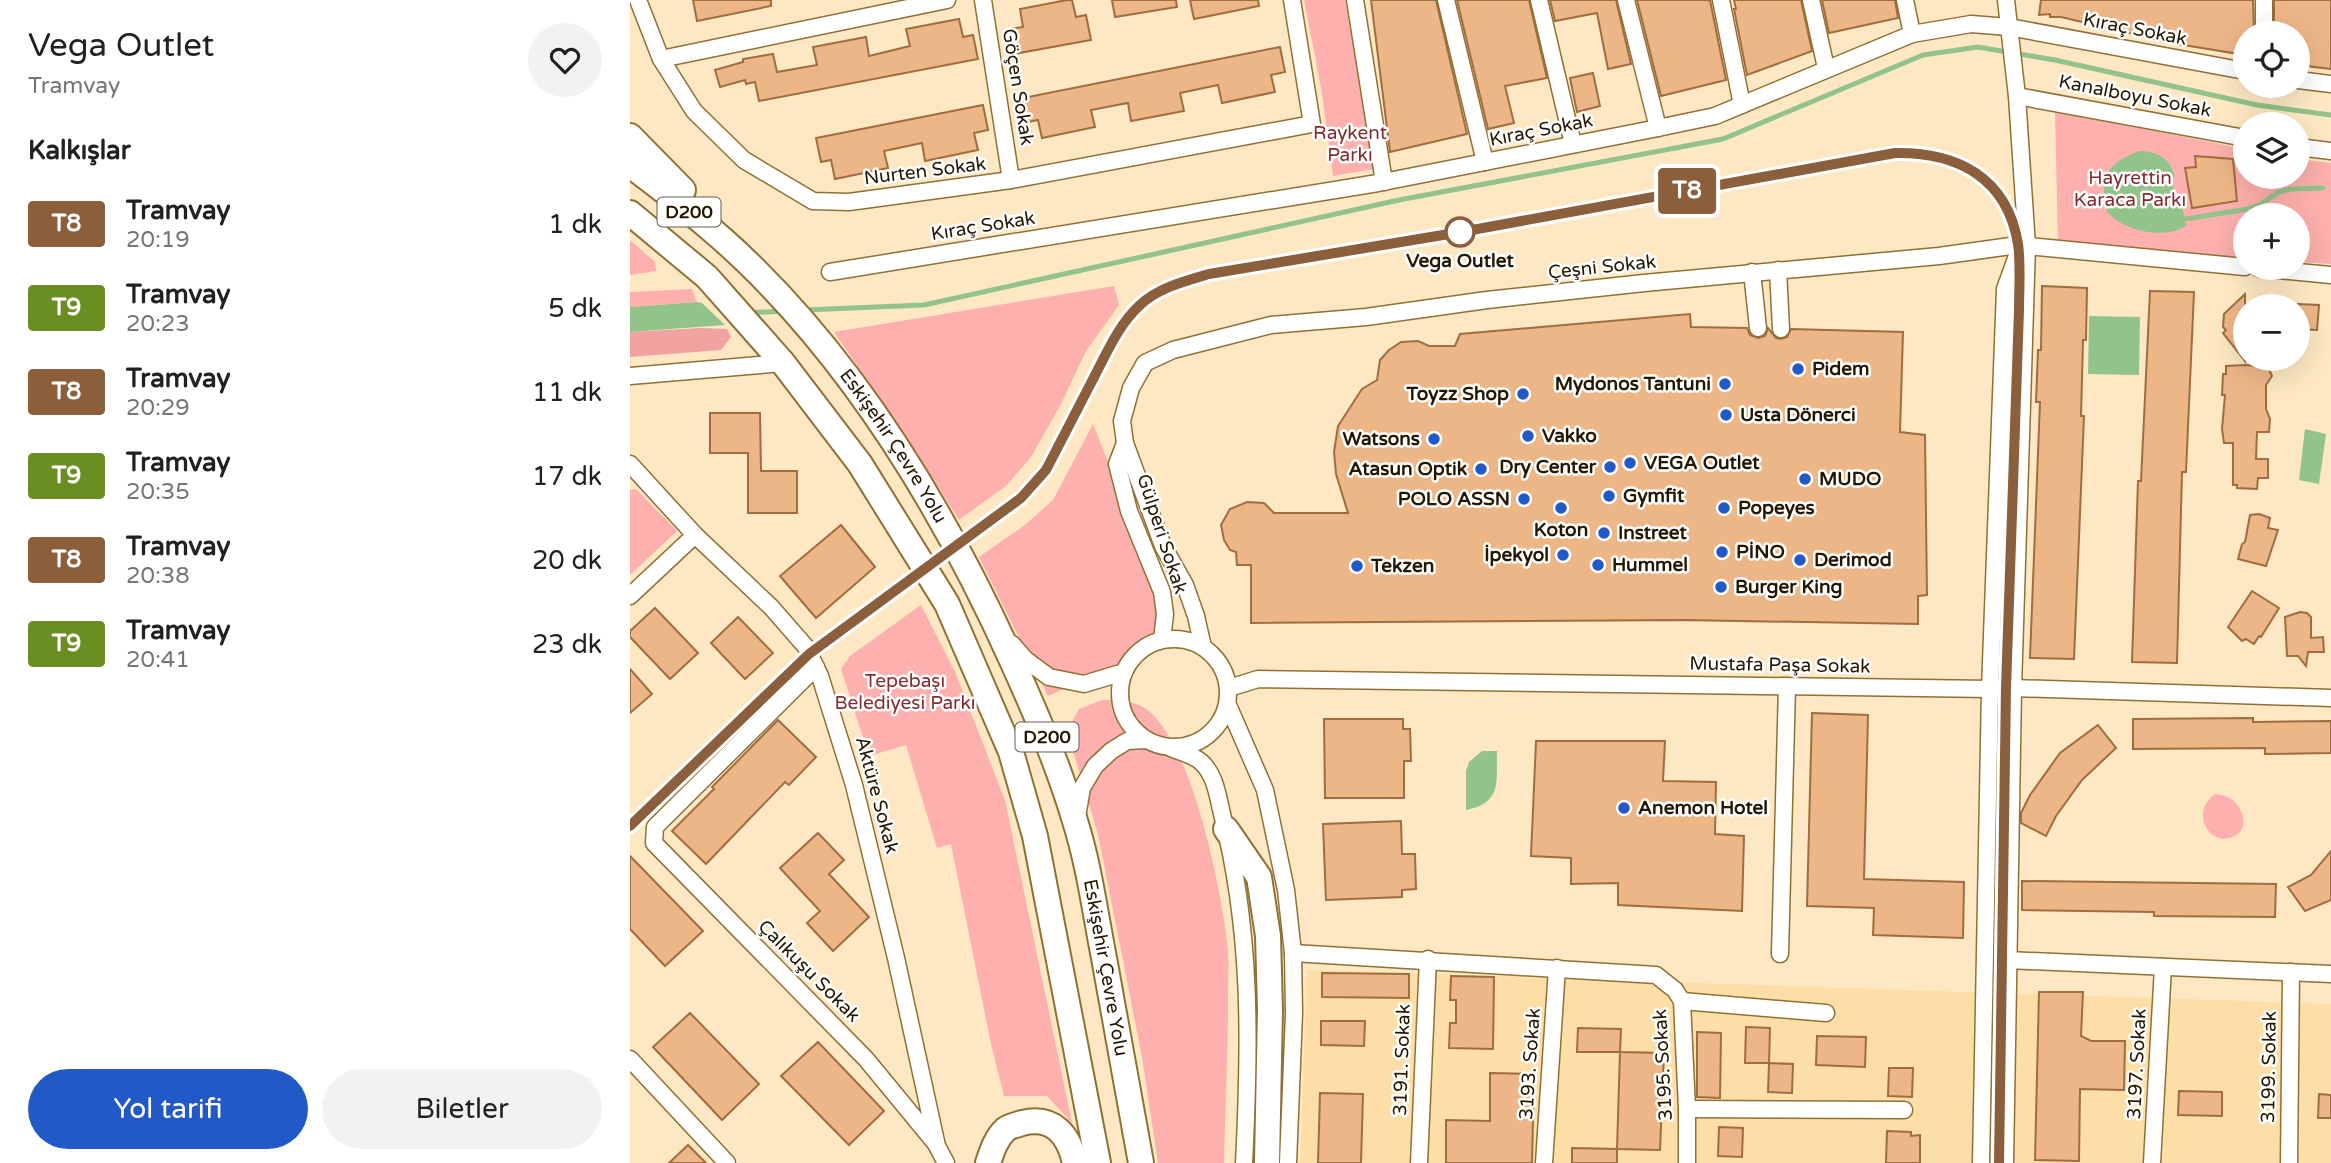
<!DOCTYPE html>
<html lang="tr">
<meta charset="utf-8">
<style>
:root{--surface:#fff;--page:#f2f2f2;--text:#202124;--muted:#757577;--accent:#215ac7}
body{margin:0;font-family:"Varela Round",sans-serif;background:var(--page);color:var(--text);height:100vh;display:flex;flex-direction:column;font-size:26px;white-space:nowrap}
*{box-sizing:border-box;margin:0}
p{font-size:23px;color:var(--muted)}
.icon{flex:none;width:38px;height:38px;fill:none;stroke:currentColor;stroke-width:2;stroke-linecap:round;stroke-linejoin:round}
.map{position:relative;flex:1;overflow:hidden}
.drawer{display:flex;flex-direction:column;background:var(--surface);width:630px}
.drawer>*{flex:none}
.badge{padding:0 14px;border-radius:5px;font-size:24px;line-height:46px}
.fabs{position:absolute;left:1603px;top:21px;display:grid;gap:14px}
.fabs a{display:grid;place-items:center;width:77px;height:77px;border-radius:50%;background:var(--surface);box-shadow:0 7px 28px #0002;font-size:35px}
.map>.badge{position:absolute;translate:-50% -50%;box-shadow:0 0 0 4px #fff}
h2{padding:0 28px;font-size:26px;line-height:63px}
.round{display:grid;place-items:center;flex:none;width:74px;height:74px;border-radius:37px;background:var(--page)}
.summary{display:flex;align-items:center;justify-content:space-between;height:119px;padding:0 28px}
h1{font-size:33px;font-weight:600;line-height:52px}
.primary-button{display:flex;gap:14px;margin-top:auto;padding:14px 28px}
.primary-button a{flex:1;height:80px;border-radius:42px;background:var(--accent);color:#fff;font-size:28px;font-weight:600;line-height:80px;text-align:center}
.primary-button a+a{background:var(--page);color:var(--text)}
ul{padding:0;list-style:none}
li{display:flex;align-items:center;gap:21px;height:84px;padding:0 28px}
li div{flex:1}
li b{display:block;font-size:26px}
li em{font-style:normal}
li .badge{min-width:77px;font-weight:700;text-align:center}
main{display:flex;flex:1;min-height:0}
.map>svg:first-child{display:block}
</style>
<main>
<section class="drawer">
<div class="summary"><div><h1>Vega Outlet</h1><p>Tramvay</p></div><a class="round"><svg class="icon" aria-label="heart" viewBox="0 0 24 24"><path d="M12 20l-8-8c-3-5 5-10 8-4 3-6 11-1 8 4z"/></svg></a></div>
<h2>Kalkışlar</h2>
<ul>
<li><span class="badge" style="background:#8b5e3c;color:#fff">T8</span><div><b>Tramvay</b><p>20:19</p></div><em>1 dk</em></li>
<li><span class="badge" style="background:#6b8e23;color:#fff">T9</span><div><b>Tramvay</b><p>20:23</p></div><em>5 dk</em></li>
<li><span class="badge" style="background:#8b5e3c;color:#fff">T8</span><div><b>Tramvay</b><p>20:29</p></div><em>11 dk</em></li>
<li><span class="badge" style="background:#6b8e23;color:#fff">T9</span><div><b>Tramvay</b><p>20:35</p></div><em>17 dk</em></li>
<li><span class="badge" style="background:#8b5e3c;color:#fff">T8</span><div><b>Tramvay</b><p>20:38</p></div><em>20 dk</em></li>
<li><span class="badge" style="background:#6b8e23;color:#fff">T9</span><div><b>Tramvay</b><p>20:41</p></div><em>23 dk</em></li>
</ul>
<div class="primary-button"><a>Yol tarifi</a><a>Biletler</a></div>
</section>
<div class="map">
<svg width="1701" height="1163" viewBox="0 0 1701 1163">
<rect width="100%" height="100%" fill="#fde8c3"/>
<polygon fill="#fddea6" points="677,970 1701,1004 1701,1163 670,1163"/>
<g fill="#fdb0ad">
<polygon points="674,0 715,0 745,169 703,176 692,93"/>
<polygon points="1425,111 1615,149 1615,177 1668,177 1668,159 1701,163 1701,264 1668,262 1668,215 1615,215 1615,258 1428,245"/>
<polygon points="0,240 25,262 26,271 0,275"/>
<polygon points="484,286 489,305 456,351 430,406 401,457 376,486 329,520 279,441 204,332"/>
<polygon points="62,289 67,302 0,307 0,292"/>
<polygon points="463,424 538,614 539,637 514,653 418,696 349,557 395,525 423,500"/>
<polygon points="6,489 47,531 0,575 0,490"/>
<polygon points="291,605 325,672 375,800 442,1123 417,1096 374,1096 361,1044 321,844 307,848 276,745 239,756 211,669 220,656"/>
<path d="M472,700C485,700 501,700 513,707C561,735 593,895 598,950C599,967 598,985 598,1003C598,1056 595,1110 594,1163H528L512,1057L468,834L437,731L449,709Z"/>
<path d="M1585,794C1591,795 1597,796 1601,799C1615,808 1620,833 1600,838C1577,844 1561,811 1585,794Z"/>
</g>
<polygon fill="#f1a3a1" points="70,328 97,329 101,337 91,350 0,357 0,332"/>
<g fill="#92c38b">
<path d="M1509,151C1527,151 1541,159 1545,177L1541,178L1546,201H1551L1556,226C1532,240 1495,231 1477,212C1469,178 1476,163 1509,151Z"/>
<polygon points="67,302 72,303 95,325 0,332 0,307"/>
<polygon points="1459,316 1510,317 1509,375 1458,374"/>
<polygon points="1675,429 1696,434 1689,484 1669,480"/>
<path d="M852,751H867C866,781 873,803 836,810V771L839,762Z"/>
</g>
<g fill="none" stroke-linecap="round" stroke-linejoin="round">
<g stroke="#92c38b" stroke-width="5">
<polyline points="1555,219 1618,209 1631,204 1649,192 1661,189 1693,188"/>
<polyline points="174,310 294,305 769,200 1093,139 1293,55 1348,47 1425,60 1627,105 1701,115"/>
<polyline points="118,313 154,311"/>
</g>
</g>
<g fill="#edb687" stroke="#9f6d40" stroke-width="2">
<polygon points="63,0 141,0 141,6 67,21"/>
<polygon points="437,0 442,0 446,17 456,15 461,40 384,54 379,29 393,27 390,9"/>
<polygon points="482,0 546,0 547,7 485,17"/>
<polygon points="560,0 628,0 629,6 564,19"/>
<polygon points="741,0 806,0 837,134 760,152"/>
<polygon points="827,0 899,0 917,78 875,86 884,123 858,129"/>
<polygon points="920,0 986,0 1001,64 978,69 967,13 925,21"/>
<polygon points="1007,0 1080,0 1096,80 1031,96"/>
<polygon points="1104,0 1171,0 1182,51 1117,75 1104,9 1106,9"/>
<polygon points="1192,0 1265,0 1268,18 1199,33"/>
<polygon points="1411,0 1623,0 1624,33 1615,33 1615,55 1541,43 1431,17 1420,17 1420,14 1409,15"/>
<polygon points="1644,0 1701,0 1701,69 1668,65 1668,33 1644,33"/>
<polygon points="329,19 333,37 343,35 348,59 129,101 125,82 116,84 115,80 90,87 85,70 113,62 113,59 143,54 147,72 187,65 183,47 236,37 239,56 280,46 276,29"/>
<polygon points="650,47 655,72 641,75 645,92 592,103 588,85 550,93 554,111 501,121 498,103 487,105 461,110 465,127 412,138 408,120 398,122 393,98"/>
<polygon points="963,73 970,106 947,112 940,78"/>
<polygon points="353,105 358,130 344,133 348,150 295,161 292,143 254,151 258,168 205,179 201,160 191,162 186,138"/>
<polygon points="1565,156 1603,159 1607,201 1562,208 1555,168 1566,167"/>
<polygon points="1412,286 1457,288 1456,340 1453,340 1451,416 1454,416 1444,659 1400,658 1410,402 1406,402 1408,350 1411,350"/>
<polygon points="1520,291 1564,292 1556,472 1552,472 1547,663 1502,662 1508,481 1511,481"/>
<polygon points="1615,294 1615,361 1593,333 1596,330 1593,327 1594,314"/>
<polygon points="1668,304 1689,305 1687,330 1668,329"/>
<polygon points="1060,314 1061,327 1117,328 1120,335 1128,338 1135,336 1138,328 1146,338 1151,339 1157,337 1161,329 1273,332 1270,432 1295,435 1297,595 1288,596 1288,624 1054,620 621,623 621,565 607,565 606,552 600,550 594,540 591,525 600,509 617,502 634,503 644,513 718,513 706,474 704,452 708,426 732,389 747,380 750,360 759,350 771,342 788,341 799,346 825,346 830,334"/>
<polygon points="1616,365 1638,367 1642,376 1636,385 1636,409 1640,419 1639,432 1627,432 1626,459 1638,459 1638,478 1628,478 1627,489 1607,488 1607,485 1603,485 1603,443 1594,443 1592,429 1595,395 1592,395 1593,374 1596,374 1596,366"/>
<polygon points="80,413 130,413 131,471 167,471 167,513 118,513 118,453 80,453"/>
<polygon points="1629,514 1640,518 1638,528 1648,530 1636,566 1608,559 1612,544 1615,542 1620,515"/>
<polygon points="211,525 245,567 186,618 150,576"/>
<polygon points="1622,591 1649,608 1631,637 1629,636 1624,644 1616,639 1612,641 1598,627"/>
<polygon points="25,608 68,653 40,679 0,637 0,631"/>
<polygon points="1670,612 1677,613 1681,617 1681,638 1693,637 1694,652 1678,652 1676,666 1668,656 1657,656 1655,617"/>
<polygon points="108,617 143,653 115,679 81,643"/>
<polygon points="0,669 22,694 0,713"/>
<polygon points="1182,713 1238,715 1234,879 1334,882 1333,938 1243,935 1244,908 1177,906"/>
<polygon points="1623,718 1623,722 1701,721 1701,753 1635,754 1635,748 1503,749 1503,719"/>
<polygon points="694,719 773,719 773,729 780,729 781,761 774,761 774,798 695,798"/>
<polygon points="148,720 186,757 159,785 155,782 76,864 42,831 84,789 82,787"/>
<polygon points="1468,725 1486,748 1452,780 1426,816 1416,836 1391,823 1391,813 1400,795 1430,753"/>
<polygon points="906,741 1035,741 1033,781 1086,782 1085,834 1114,836 1112,911 988,905 988,883 941,884 941,858 901,856"/>
<polygon points="771,821 772,854 785,854 786,889 772,890 772,897 696,900 693,824"/>
<polygon points="188,833 214,860 199,874 239,917 203,951 177,923 190,911 150,868"/>
<polygon points="1701,851 1701,900 1675,911 1658,887 1681,875"/>
<polygon points="0,856 73,931 35,966 0,929"/>
<polygon points="1392,881 1646,884 1645,917 1524,916 1524,912 1392,910"/>
<polygon points="692,973 779,974 779,998 692,997"/>
<polygon points="821,976 864,977 863,1049 819,1048 820,1023 826,1023 826,1000 820,1000"/>
<polygon points="1409,992 1453,992 1451,1036 1461,1041 1495,1041 1494,1090 1450,1089 1449,1161 1405,1160"/>
<polygon points="60,1013 129,1084 92,1120 23,1047"/>
<polygon points="691,1021 735,1021 734,1046 691,1045"/>
<polygon points="1116,1027 1140,1028 1139,1063 1115,1063"/>
<polygon points="948,1028 991,1029 990,1052 1034,1053 1030,1150 987,1149 990,1052 947,1052"/>
<polygon points="1067,1032 1091,1033 1090,1098 1067,1097"/>
<polygon points="1187,1036 1236,1037 1235,1067 1186,1065"/>
<polygon points="188,1042 254,1111 219,1145 151,1076"/>
<polygon points="1139,1063 1163,1064 1162,1093 1138,1092"/>
<polygon points="1259,1068 1283,1068 1282,1097 1258,1096"/>
<polygon points="860,1073 904,1074 902,1163 816,1163 816,1120 860,1121"/>
<polygon points="1549,1091 1592,1092 1592,1116 1548,1115"/>
<polygon points="690,1093 733,1094 731,1163 688,1163"/>
<polygon points="1689,1094 1701,1095 1701,1118 1688,1118"/>
<polygon points="1089,1127 1113,1128 1112,1157 1088,1156"/>
<polygon points="1257,1131 1281,1132 1281,1136 1290,1135 1290,1163 1256,1163"/>
<polygon points="58,1145 76,1163 39,1163"/>
<polygon points="942,1148 987,1149 987,1163 942,1163"/>
</g>
<g fill="none" stroke-linecap="round" stroke-linejoin="round">
<defs>
<g id="minor">
<polyline points="8,0 31,59 64,111 114,160 183,201 219,202 381,180 682,124 662,0"/>
<polyline points="353,0 381,180"/>
<polyline points="725,0 754,182"/>
<polyline points="816,0 855,162"/>
<polyline points="909,0 943,144"/>
<polyline points="996,0 1028,128"/>
<polyline points="1091,0 1112,105"/>
<polyline points="1181,0 1196,68"/>
<polyline points="1275,0 1282,34"/>
<polyline points="1634,33 1634,0"/>
<polyline points="31,59 317,0"/>
<polyline points="1668,80 1701,84"/>
<polyline points="1387,96 1615,138"/>
<polyline points="1668,147 1701,151"/>
<polyline points="1628,268 1701,275"/>
<polyline points="1148,270 1151,329"/>
<polyline points="200,272 748,183 1028,128 1085,116 1282,34 1341,24 1379,27 1615,71"/>
<polyline points="1122,272 1128,328"/>
<polyline points="0,376 153,363"/>
<polyline points="495,443 487,464 499,511 532,592 535,614 532,640"/>
<polyline points="0,464 65,535 141,607 176,647 190,676 224,785 266,958 307,1146 316,1163"/>
<polyline points="0,596 65,535"/>
<circle cx="544" cy="693" r="54"/>
<polyline points="382,644 396,660 419,677 454,684 494,672"/>
<polyline points="573,647 566,616 555,585 533,546 495,443 492,421 501,388 515,363 543,350 641,325 736,317 857,300 1014,283 1309,256 1388,245 1615,267"/>
<polyline points="186,667 25,827 24,843 236,1059 306,1144"/>
<polyline points="599,688 628,679 1360,689 1383,688 1701,698"/>
<polyline points="598,705 635,790 656,890 663,953 664,1013 658,1163"/>
<path d="M541,748C550,752 563,755 570,761C585,773 588,797 592,814C622,931 620,1044 614,1163"/>
<polyline points="447,817 452,788 465,766 481,751 497,741 516,740"/>
<polyline points="663,953 1026,975 1045,990 1052,1001 1057,1109 1057,1163"/>
<polyline points="1150,954 1157,686"/>
<polyline points="1377,960 1701,974"/>
<polyline points="1052,1001 1196,1013"/>
<polyline points="0,1059 97,1163"/>
<polyline points="1057,1109 1274,1110"/>
<polyline points="789,1163 798,959"/>
<polyline points="914,1163 927,968"/>
<polyline points="1351,1163 1360,689 1375,289 1388,253 1397,246"/>
<polyline points="1375,1163 1383,688 1397,246 1387,96 1376,0"/>
<polyline points="1522,1163 1533,967"/>
<polyline points="1659,1163 1661,972"/>
</g>
<g id="highway">
<polyline points="0,136 53,190"/>
<path id="s1" d="M0,165C40,195 81,227 116,261C233,374 318,518 384,665C407,716 429,767 445,821C459,865 465,912 474,958C486,1026 499,1095 511,1163"/>
<polyline points="0,213 77,277 153,363 230,464 317,604 381,752 405,836 468,1163"/>
<polyline points="596,829 629,877 638,936 640,1009 637,1163"/>
<path d="M358,1163C362,1151 366,1138 376,1129C380,1126 387,1125 392,1123C423,1115 439,1135 445,1163"/>
</g>
</defs>
<use href="#minor" stroke="#907033" stroke-width="19"/>
<use href="#highway" stroke="#907033" stroke-width="28"/>
<use href="#minor" stroke="#fff" stroke-width="16"/>
<use href="#highway" stroke="#fff" stroke-width="24"/>
<path stroke="#77674b" stroke-width="2" d="M0,826L128,700L179,654L391,498L416,470C432,439 448,409 463,378C476,353 489,324 510,305C529,288 555,281 579,274L831,232L1265,153C1361,151 1389,202 1389,290L1376,688L1369,1163"/>
</g>
<g fill="none" stroke-linecap="round" stroke-linejoin="round">
<defs>
<path id="line" d="M0,826L179,654L391,498L416,470C431,441 446,412 461,383C475,357 487,326 510,305C528,288 555,281 579,274L831,232L1265,153C1327,152 1377,177 1388,244C1391,265 1389,288 1389,310L1376,688L1369,1163"/>
</defs>
<use href="#line" stroke="#fff" stroke-width="16"/>
<use href="#line" stroke="#8b5e3c" stroke-width="10"/>
</g>
<circle fill="#fff" stroke="#8b5e3c" stroke-width="3.5" cx="830" cy="232" r="14"/>
<g fill="#215ac7" stroke="#fff" stroke-width="2.5">
<circle cx="1168" cy="369" r="7"/>
<circle cx="1095" cy="384" r="7"/>
<circle cx="893" cy="394" r="7"/>
<circle cx="1096" cy="415" r="7"/>
<circle cx="898" cy="436" r="7"/>
<circle cx="804" cy="439" r="7"/>
<circle cx="1000" cy="463" r="7"/>
<circle cx="980" cy="467" r="7"/>
<circle cx="851" cy="469" r="7"/>
<circle cx="1175" cy="479" r="7"/>
<circle cx="979" cy="496" r="7"/>
<circle cx="894" cy="499" r="7"/>
<circle cx="931" cy="508" r="7"/>
<circle cx="1094" cy="508" r="7"/>
<circle cx="974" cy="533" r="7"/>
<circle cx="1092" cy="552" r="7"/>
<circle cx="933" cy="555" r="7"/>
<circle cx="1170" cy="560" r="7"/>
<circle cx="968" cy="565" r="7"/>
<circle cx="727" cy="566" r="7"/>
<circle cx="1091" cy="587" r="7"/>
<circle cx="994" cy="808" r="7"/>
</g>
<g text-anchor="middle" dominant-baseline="central" stroke-width="5" stroke-linejoin="round" paint-order="stroke">
<g fill="#fff" stroke="#665d4c" stroke-width="2">
<rect x="27.5" y="197.5" width="63" height="29" rx="5"/>
<rect x="385.5" y="722.5" width="63" height="29" rx="5"/>
</g>
<g font-size="18" font-weight="bold" fill="#241700">
<text x="59" y="212">D200</text>
<text x="417" y="737">D200</text>
</g>
<g font-size="19" fill="#241700" stroke="#fff">
<text transform="translate(1505 29) rotate(11)">Kıraç Sokak</text>
<text transform="translate(388 87) rotate(81)">Göçen Sokak</text>
<text transform="translate(1505 96) rotate(11)">Kanalboyu Sokak</text>
<text transform="translate(911 130) rotate(-11)">Kıraç Sokak</text>
<text transform="translate(295 171) rotate(-7)">Nurten Sokak</text>
<text transform="translate(353 226) rotate(-9)">Kıraç Sokak</text>
<text transform="translate(972 267) rotate(-6)">Çeşni Sokak</text>
<text stroke="none"><textPath href="#s1" startOffset="388">Eskişehir Çevre Yolu</textPath></text>
<text transform="translate(532 534) rotate(72)">Gülperi Sokak</text>
<text transform="translate(1150 665) rotate(1)">Mustafa Paşa Sokak</text>
<text transform="translate(247 795) rotate(75)">Aktüre Sokak</text>
<text stroke="none"><textPath href="#s1" startOffset="956">Eskişehir Çevre Yolu</textPath></text>
<text transform="translate(179 971) rotate(45)">Çalıkuşu Sokak</text>
<text transform="translate(772 1060) rotate(-88)">3191. Sokak</text>
<text transform="translate(900 1064) rotate(-86)">3193. Sokak</text>
<text transform="translate(1507 1064) rotate(-87)">3197. Sokak</text>
<text transform="translate(1033 1065) rotate(-93)">3195. Sokak</text>
<text transform="translate(1639 1067) rotate(-89)">3199. Sokak</text>
</g>
<g font-size="19" fill="#842b2f" stroke="#fff">
<text x="720" y="133">Raykent<tspan x="720" dy="22">Parkı</tspan></text>
<text x="1500" y="178">Hayrettin<tspan x="1500" dy="22">Karaca Parkı</tspan></text>
<text x="275" y="681">Tepebaşı<tspan x="275" dy="22">Belediyesi Parkı</tspan></text>
</g>
<g font-size="19" font-weight="bold" fill="#241700" stroke="#fff">
<text x="830" y="261">Vega Outlet</text>
</g>
<g font-size="19" font-weight="bold" fill="#241700" stroke="#fff" text-anchor="start">
<text x="1182" y="369">Pidem</text>
<text x="1081" y="384" text-anchor="end">Mydonos Tantuni</text>
<text x="879" y="394" text-anchor="end">Toyzz Shop</text>
<text x="1110" y="415">Usta Dönerci</text>
<text x="912" y="436">Vakko</text>
<text x="790" y="439" text-anchor="end">Watsons</text>
<text x="1014" y="463">VEGA Outlet</text>
<text x="966" y="467" text-anchor="end">Dry Center</text>
<text x="837" y="469" text-anchor="end">Atasun Optik</text>
<text x="1189" y="479">MUDO</text>
<text x="993" y="496">Gymfit</text>
<text x="880" y="499" text-anchor="end">POLO ASSN</text>
<text x="1108" y="508">Popeyes</text>
<text x="931" y="530" text-anchor="middle">Koton</text>
<text x="988" y="533">Instreet</text>
<text x="1106" y="552">PİNO</text>
<text x="919" y="555" text-anchor="end">İpekyol</text>
<text x="1184" y="560">Derimod</text>
<text x="982" y="565">Hummel</text>
<text x="741" y="566">Tekzen</text>
<text x="1105" y="587">Burger King</text>
<text x="1008" y="808">Anemon Hotel</text>
</g>
</g>
</svg>
<div class="fabs">
<a><svg class="icon" aria-label="locate" viewBox="0 0 24 24"><circle cx="12" cy="12" r="6"/><path d="M12 2v4M12 18v4M2 12h4M18 12h4"/></svg></a>
<a><svg class="icon" aria-label="layers" viewBox="0 0 24 24"><path d="M12 4l9 5-9 5-9-5zM3 14l9 5 9-5"/></svg></a>
<a>+</a>
<a>−</a>
</div>
<b class="badge" style="left:1057px;top:191px;background:#8b5e3c;color:#fff">T8</b>
</div>
</main>
